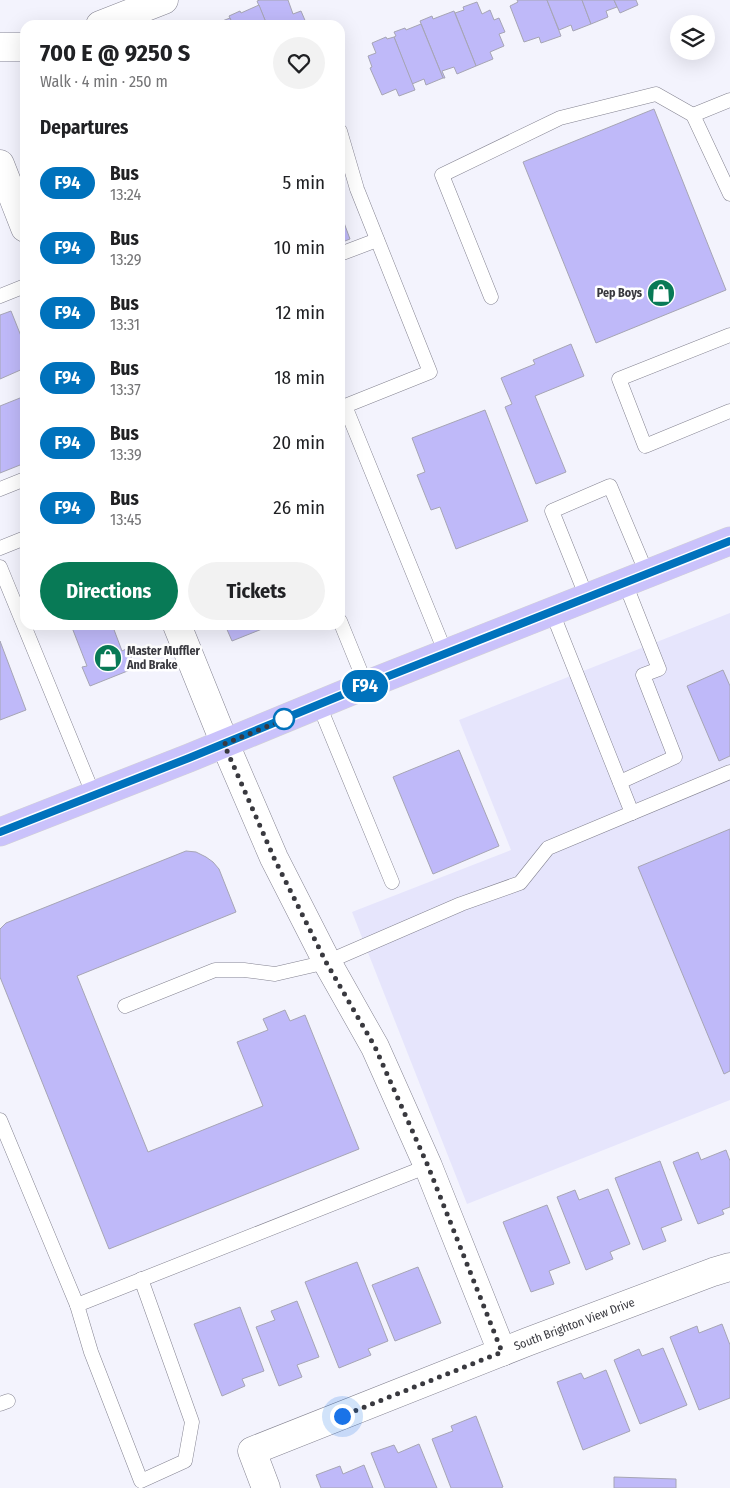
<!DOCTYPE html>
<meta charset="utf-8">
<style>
:root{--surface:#fff;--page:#f2f2f2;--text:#202124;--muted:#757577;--accent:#087a56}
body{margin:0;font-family:"Fira Sans Condensed",sans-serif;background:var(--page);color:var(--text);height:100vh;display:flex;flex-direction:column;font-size:19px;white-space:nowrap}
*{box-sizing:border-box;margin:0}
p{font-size:16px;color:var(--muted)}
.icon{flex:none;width:28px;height:28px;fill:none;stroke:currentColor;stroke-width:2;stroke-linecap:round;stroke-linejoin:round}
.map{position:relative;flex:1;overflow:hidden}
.drawer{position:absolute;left:20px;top:20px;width:325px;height:610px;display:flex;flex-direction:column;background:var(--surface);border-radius:15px;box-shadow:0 5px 20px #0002}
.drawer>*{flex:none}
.badge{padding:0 10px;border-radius:16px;font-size:18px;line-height:32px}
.tools{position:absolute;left:670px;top:15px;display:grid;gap:10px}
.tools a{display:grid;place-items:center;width:45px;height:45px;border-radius:50%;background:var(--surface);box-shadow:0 5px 20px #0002;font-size:25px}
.you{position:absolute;width:25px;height:25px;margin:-12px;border:4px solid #fff;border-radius:50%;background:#1a73e8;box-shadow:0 0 0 8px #1a73e833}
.map>.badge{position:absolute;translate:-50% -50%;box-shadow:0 0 0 2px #fff}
h2{padding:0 20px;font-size:19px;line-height:45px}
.round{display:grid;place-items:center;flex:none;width:52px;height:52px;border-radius:26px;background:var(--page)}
.summary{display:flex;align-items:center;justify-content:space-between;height:85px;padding:0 20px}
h1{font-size:24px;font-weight:700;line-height:38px}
.action{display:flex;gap:10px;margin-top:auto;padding:10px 20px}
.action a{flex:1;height:58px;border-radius:30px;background:var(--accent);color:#fff;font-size:20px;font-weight:700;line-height:58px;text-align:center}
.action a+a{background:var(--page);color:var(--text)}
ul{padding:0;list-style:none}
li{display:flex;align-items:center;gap:15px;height:65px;padding:0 20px}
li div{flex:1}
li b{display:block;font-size:19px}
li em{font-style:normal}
li .badge{min-width:55px;font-weight:700;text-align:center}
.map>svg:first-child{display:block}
</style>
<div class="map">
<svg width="730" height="1488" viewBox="0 0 730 1488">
<rect width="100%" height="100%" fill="#f3f3fd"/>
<polygon fill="#e6e5fc" points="730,613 730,1100 467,1204 352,912 511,850 459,720"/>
<g fill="#bfb9f9" stroke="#a6a5b4">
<polygon points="260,0 288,0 293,14 301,11 307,25 267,25 257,1"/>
<polygon points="517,0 547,0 561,36 541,43 539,37 524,42 510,6 518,2"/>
<polygon points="547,0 582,0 591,24 573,31 571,25 559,30"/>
<polygon points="582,0 614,0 617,7 606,11 608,17 591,24"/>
<polygon points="614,0 636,0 638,5 620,13"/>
<polygon points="477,2 482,14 490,10 494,20 499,18 505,32 499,34 504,46 490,52 493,59 476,66 455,13 464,10 463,7"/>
<polygon points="259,5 267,25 233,25 229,16 240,11 241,13"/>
<polygon points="454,11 476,66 457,74 454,67 442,71 445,78 443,78 420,21 432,16 433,19"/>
<polygon points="230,18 233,25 212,25"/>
<polygon points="421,24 443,78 426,85 424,79 412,84 394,37 396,36 394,32 405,28 406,30"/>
<polygon points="386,37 387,39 394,37 415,90 399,96 396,89 382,95 370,68 372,67 368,56 376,53 372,43"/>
<polygon points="654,109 726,290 596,343 523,162"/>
<polygon points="340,212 350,239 340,243"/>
<polygon points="11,311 25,346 25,368 0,379 0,315"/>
<polygon points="571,344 584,376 535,396 566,472 536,484 505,407 512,404 501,378 535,364 533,360"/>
<polygon points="25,396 25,463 0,473 0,406"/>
<polygon points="485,410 528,521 456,549 440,507 431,510 417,475 425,472 412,438"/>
<polygon points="71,625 117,625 113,627 122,651 128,648 135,668 90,686 82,667 87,666"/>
<polygon points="225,625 272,625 232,641"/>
<polygon points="0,641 26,710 0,720"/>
<polygon points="723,670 730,686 730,756 719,761 687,686"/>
<polygon points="459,750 499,846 433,874 393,777"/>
<polygon points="730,829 730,1071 724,1074 638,867"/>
<polygon points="186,851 196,852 206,857 213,862 219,869 236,912 77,976 148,1152 263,1106 237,1042 268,1030 263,1019 285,1010 290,1021 305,1015 359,1149 109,1249 0,977 0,929 6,923"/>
<polygon points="726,1150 730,1161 730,1207 722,1210 724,1214 698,1224 673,1162 698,1152 701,1160"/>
<polygon points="660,1161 682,1220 661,1228 666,1241 643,1250 615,1178"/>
<polygon points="608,1189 630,1244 610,1252 613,1259 586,1270 557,1197 575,1190 579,1200"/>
<polygon points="547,1205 570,1263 549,1271 554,1284 531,1292 503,1222"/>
<polygon points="357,1262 388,1341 368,1349 371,1355 339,1368 305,1282"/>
<polygon points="418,1267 441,1323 395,1341 372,1285"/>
<polygon points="297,1301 319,1357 297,1365 302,1377 279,1386 256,1327 275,1320 271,1311"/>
<polygon points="240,1307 264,1371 242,1379 245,1386 222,1396 194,1324"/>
<polygon points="722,1324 730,1345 730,1398 699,1410 670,1337 697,1326 699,1333"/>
<polygon points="663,1348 687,1405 640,1424 614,1360 639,1349 642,1356"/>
<polygon points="606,1370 630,1431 583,1450 557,1382 581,1373 584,1379"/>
<polygon points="476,1416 503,1487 501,1488 451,1488 432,1439 453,1431 451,1426"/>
<polygon points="419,1444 437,1488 385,1488 371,1453 394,1445 398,1453"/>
<polygon points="364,1465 373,1488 321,1488 316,1475 340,1466 343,1474"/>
<polygon points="614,1477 676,1479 676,1488 614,1488"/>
</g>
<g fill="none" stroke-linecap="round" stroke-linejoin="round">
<defs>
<g id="service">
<polyline points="693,115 730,100"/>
<polyline points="340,131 357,189 430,372 345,406 446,654"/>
<polyline points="340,254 377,240"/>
<polyline points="0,296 25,286"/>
<polyline points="491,297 442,175 560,118 656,94 693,115 730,194"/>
<polyline points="730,335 619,379 645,446 730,411"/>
<polyline points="0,489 25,479"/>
<polyline points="0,548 25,538"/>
<polyline points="0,567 94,796"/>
<polyline points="587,598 552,511 610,486 647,574"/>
<polyline points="552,612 632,813"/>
<polyline points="340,621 366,685"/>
<polyline points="319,705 392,882"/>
<polyline points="620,782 675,757 643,675 659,669 625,583"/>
<polyline points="125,1006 215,970 244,970 275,974 327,962 461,904 520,883 548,848 730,772"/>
<polyline points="0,1120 77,1305 428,1166"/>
<polyline points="77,1305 91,1352 141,1481 185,1461 192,1422 141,1279"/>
<polyline points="0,1404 8,1401"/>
</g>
<g id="minor">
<polyline points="100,25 164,0"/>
<polyline points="0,47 25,47"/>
<polyline points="0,164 25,228"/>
<polyline points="177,625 225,744 274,858 327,962 375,1047 428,1166 502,1352"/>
<path id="s1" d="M266,1488L252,1451L527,1342L713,1272L730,1267"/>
</g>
<polyline id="primary" points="0,832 189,758 366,685 730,541"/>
</defs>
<use href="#service" stroke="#848391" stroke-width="15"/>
<use href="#minor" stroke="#848391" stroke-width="29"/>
<use href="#primary" stroke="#d3d3d5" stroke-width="29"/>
<use href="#service" stroke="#fff" stroke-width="14"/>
<use href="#minor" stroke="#fff" stroke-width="28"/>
<use href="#primary" stroke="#cac2fb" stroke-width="28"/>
</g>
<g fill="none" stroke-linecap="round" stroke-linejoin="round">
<defs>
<polyline id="line" points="0,832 189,758 366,685 730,541"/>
</defs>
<use href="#line" stroke="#fff" stroke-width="11"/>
<use href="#line" stroke="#0072bc" stroke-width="8"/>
<polyline stroke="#39393f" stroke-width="5" stroke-dasharray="0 9" points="284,719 288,718 224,744 274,858 326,962 375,1047 428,1166 502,1352 342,1416"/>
</g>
<defs>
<symbol id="shop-disc" viewBox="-11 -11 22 22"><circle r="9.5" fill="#087a56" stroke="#fff"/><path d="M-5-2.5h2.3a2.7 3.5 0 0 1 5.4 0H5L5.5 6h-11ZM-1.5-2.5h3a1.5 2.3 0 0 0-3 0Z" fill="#fff"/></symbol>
</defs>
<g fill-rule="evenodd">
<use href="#shop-disc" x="645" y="277" width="32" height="32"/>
<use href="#shop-disc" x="92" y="642" width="32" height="32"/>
</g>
<circle fill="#fff" stroke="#0072bc" stroke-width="2.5" cx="284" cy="719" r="10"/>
<g text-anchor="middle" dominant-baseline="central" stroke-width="5" stroke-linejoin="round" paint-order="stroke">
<g font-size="12" font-weight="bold" fill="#39393f" stroke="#fff" text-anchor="end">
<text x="642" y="293">Pep Boys</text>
<text x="127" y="651" text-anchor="start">Master Muffler<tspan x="127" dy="14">And Brake</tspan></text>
</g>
<g font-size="12" fill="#39393f" stroke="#fff">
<text stroke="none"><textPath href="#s1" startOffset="386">South Brighton View Drive</textPath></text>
</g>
</g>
</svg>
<div class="tools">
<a><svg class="icon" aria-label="layers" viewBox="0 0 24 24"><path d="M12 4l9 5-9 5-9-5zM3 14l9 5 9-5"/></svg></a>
</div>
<div class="you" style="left:342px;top:1416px"></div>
<b class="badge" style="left:365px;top:686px;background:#0072bc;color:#fff">F94</b>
<section class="drawer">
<div class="summary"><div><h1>700 E @ 9250 S</h1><p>Walk · 4 min · 250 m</p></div><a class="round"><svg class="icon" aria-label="heart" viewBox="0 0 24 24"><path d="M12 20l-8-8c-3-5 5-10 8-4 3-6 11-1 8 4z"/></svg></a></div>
<h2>Departures</h2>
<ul>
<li><span class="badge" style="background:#0072bc;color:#fff">F94</span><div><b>Bus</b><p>13:24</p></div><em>5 min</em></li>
<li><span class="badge" style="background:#0072bc;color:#fff">F94</span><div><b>Bus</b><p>13:29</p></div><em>10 min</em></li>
<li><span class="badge" style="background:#0072bc;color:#fff">F94</span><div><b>Bus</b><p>13:31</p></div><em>12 min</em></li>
<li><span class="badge" style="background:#0072bc;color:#fff">F94</span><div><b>Bus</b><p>13:37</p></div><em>18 min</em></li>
<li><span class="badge" style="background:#0072bc;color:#fff">F94</span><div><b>Bus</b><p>13:39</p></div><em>20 min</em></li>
<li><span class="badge" style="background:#0072bc;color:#fff">F94</span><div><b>Bus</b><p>13:45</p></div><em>26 min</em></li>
</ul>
<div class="action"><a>Directions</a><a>Tickets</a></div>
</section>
</div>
